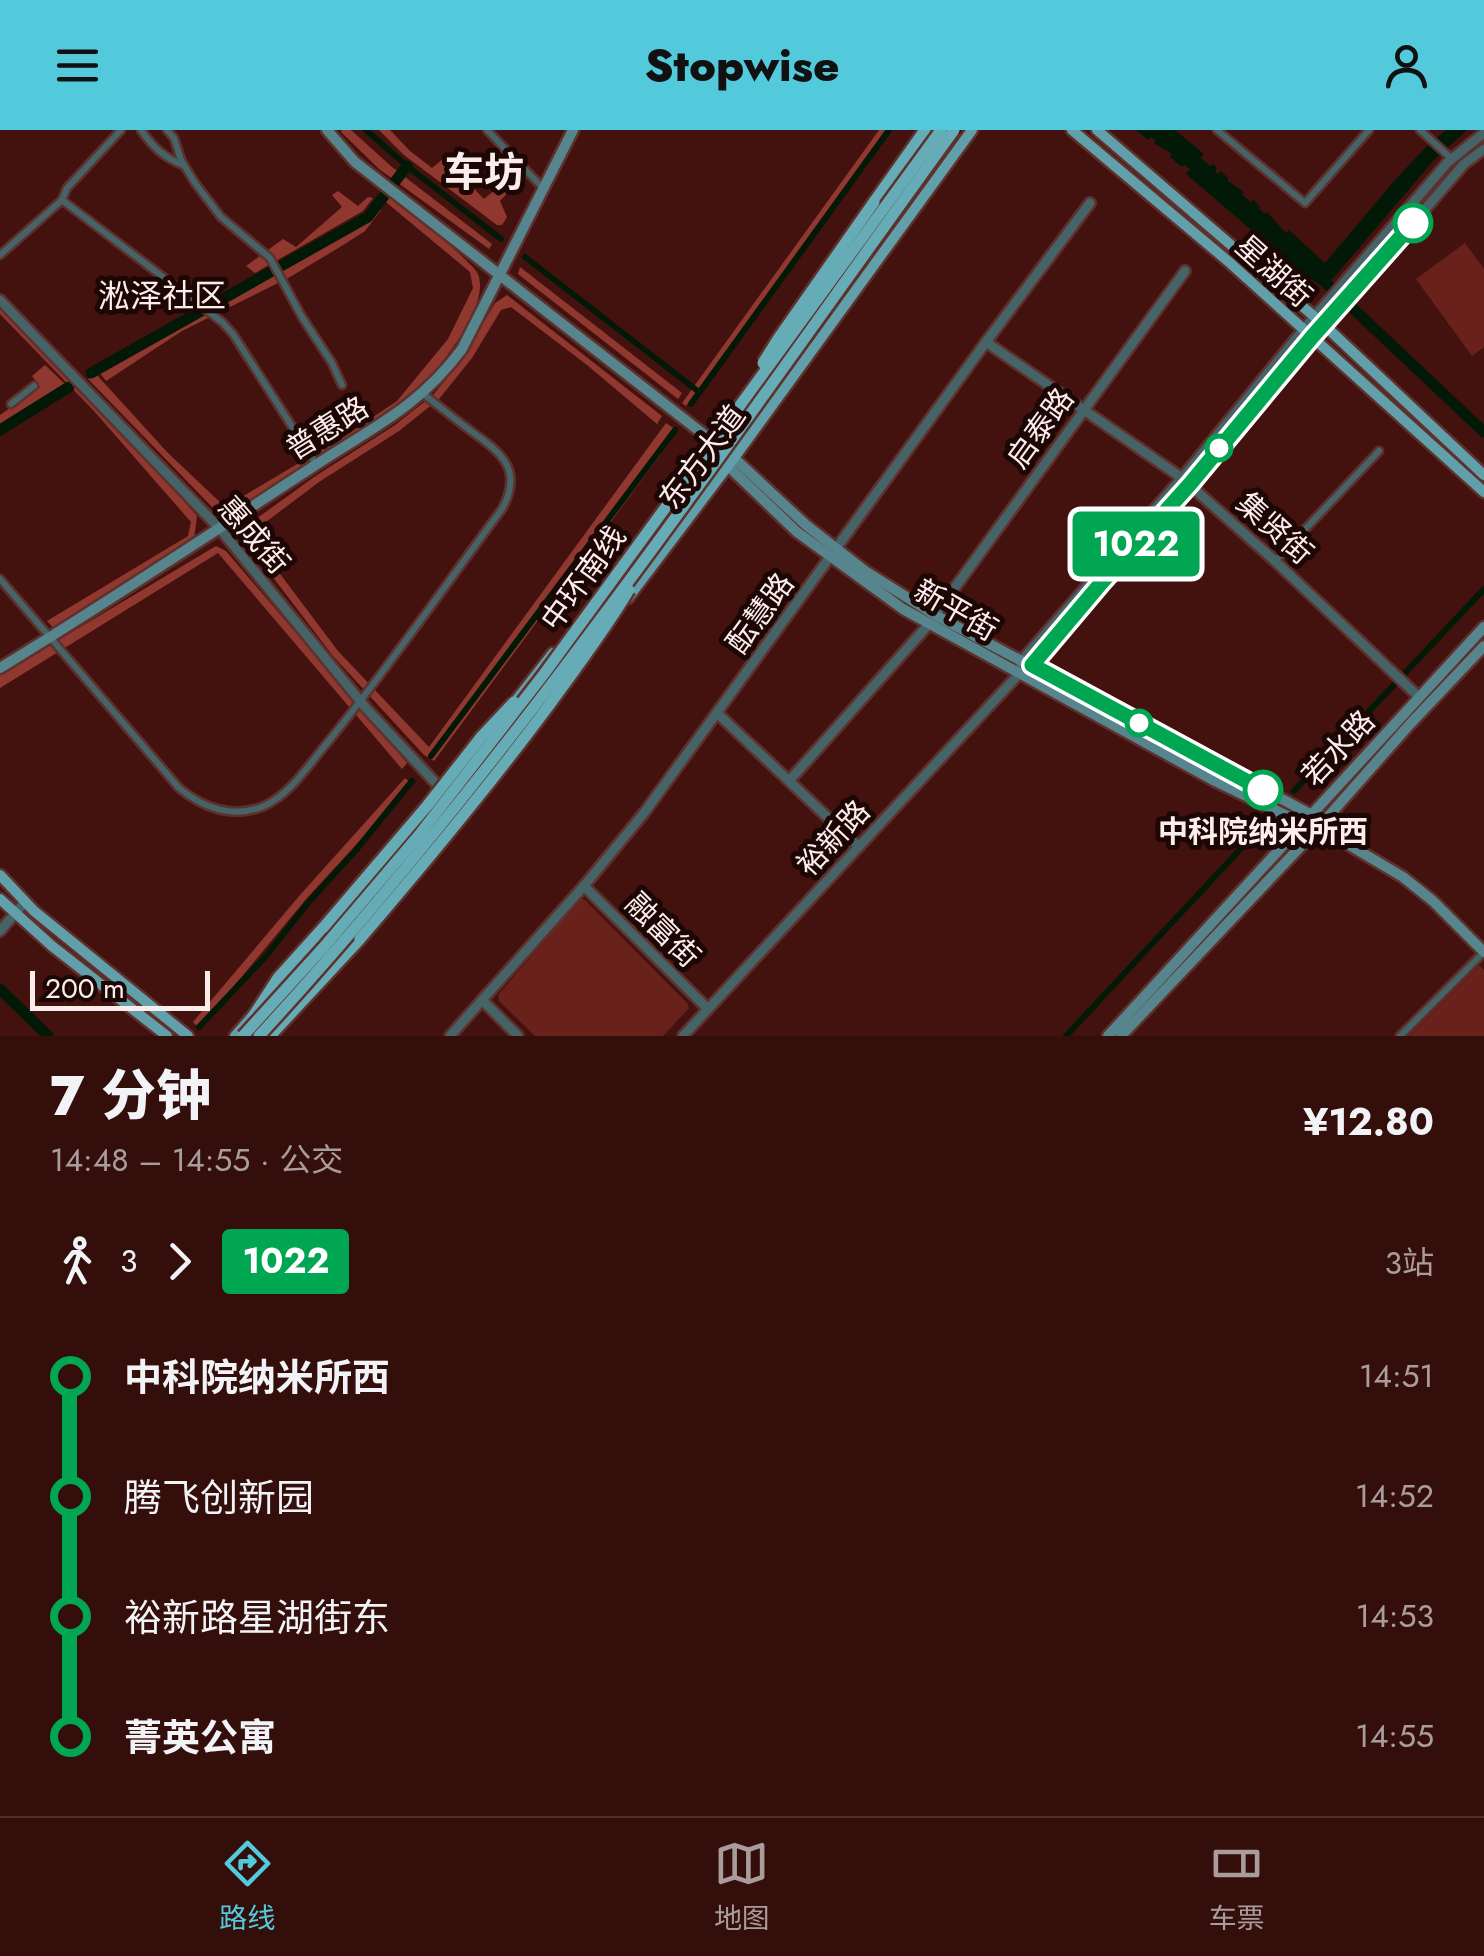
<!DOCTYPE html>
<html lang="zh">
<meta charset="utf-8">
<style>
:root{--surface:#330e0a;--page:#3e1c18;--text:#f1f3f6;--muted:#a99c9c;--line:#4e2e2b;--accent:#53cadc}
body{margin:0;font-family:Jost,"Noto Sans SC",sans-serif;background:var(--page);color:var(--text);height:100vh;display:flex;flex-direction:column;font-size:38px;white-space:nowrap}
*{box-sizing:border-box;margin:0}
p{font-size:32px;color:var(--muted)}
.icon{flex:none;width:55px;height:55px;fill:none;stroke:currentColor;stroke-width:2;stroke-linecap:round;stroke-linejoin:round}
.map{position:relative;height:906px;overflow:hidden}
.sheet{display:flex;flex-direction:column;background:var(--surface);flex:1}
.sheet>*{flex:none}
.badge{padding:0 20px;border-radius:8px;font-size:35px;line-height:65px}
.scale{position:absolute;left:30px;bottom:25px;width:180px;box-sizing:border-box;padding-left:10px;border:5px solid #fbedeb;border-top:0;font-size:28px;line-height:35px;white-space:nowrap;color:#fbedeb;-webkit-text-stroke:8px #1d0705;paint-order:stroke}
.map>.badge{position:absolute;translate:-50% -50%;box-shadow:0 0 0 5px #fff}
.legs{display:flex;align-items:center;gap:15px;height:110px;padding:0 50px;font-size:32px}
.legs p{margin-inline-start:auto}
.overview{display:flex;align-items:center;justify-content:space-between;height:170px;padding:0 50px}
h1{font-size:55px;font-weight:800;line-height:75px}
ul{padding:0 50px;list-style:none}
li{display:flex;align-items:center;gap:35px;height:120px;font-size:38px}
li i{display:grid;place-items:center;width:15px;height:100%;margin:0 12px;background:currentColor}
li i::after{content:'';width:25px;height:25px;margin:-12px;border:8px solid;border-radius:50%;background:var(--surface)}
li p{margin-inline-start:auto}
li:first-child i{background:linear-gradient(#0000 50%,currentColor 0)}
li:last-child i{background:linear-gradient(currentColor 50%,#0000 0)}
header{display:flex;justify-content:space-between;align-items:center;height:130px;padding:0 50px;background:var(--accent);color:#111;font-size:45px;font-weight:800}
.dock{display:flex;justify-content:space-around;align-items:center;height:140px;border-top:2px solid var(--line);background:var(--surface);font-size:28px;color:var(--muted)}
.dock a{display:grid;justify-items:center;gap:5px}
.dock .current{color:var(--accent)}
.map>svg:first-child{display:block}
</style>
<header><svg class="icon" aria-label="menu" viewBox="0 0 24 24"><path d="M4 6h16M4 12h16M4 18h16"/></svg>Stopwise<svg class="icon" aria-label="person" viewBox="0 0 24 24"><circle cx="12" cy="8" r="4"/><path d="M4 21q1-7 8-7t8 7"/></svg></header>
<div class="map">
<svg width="1484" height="906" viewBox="0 0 1484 906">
<rect width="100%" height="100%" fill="#44120e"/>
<g fill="#69211b">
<polygon points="1465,113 1484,139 1484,217 1472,226 1416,149"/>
<polygon points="580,769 584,769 687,873 689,878 663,906 535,906 499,871 498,865"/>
<polygon points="1479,835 1484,840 1484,906 1408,906"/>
</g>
<g fill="#90382f">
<polygon points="342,0 351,0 392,37 492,114 489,119 379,39 341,2"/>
<polygon points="379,0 390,0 410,21 432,38 444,28 484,69 495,60 499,64 511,52 514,56 500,71 507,87 502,95 497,95 404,25"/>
<polygon points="879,0 886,0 686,276 682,273"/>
<polygon points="338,61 358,76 368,67 373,68 363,81 255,143 246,136 283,109 296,117 342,77 332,65"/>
<path d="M386,63C401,74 473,132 478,144C492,180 429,250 405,274L230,384L216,381L88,249L96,244L167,322L225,377L351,302L397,271L448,209L473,158L470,142L381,68Z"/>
<polygon points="375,77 381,80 365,101 340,117 290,147 182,201 106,251 99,242 363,90"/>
<polygon points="520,137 682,263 678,269 518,144"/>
<polygon points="507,165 662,286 657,294 587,235 511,177 501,180 472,228 439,269 399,301 319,352 250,404 338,521 429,617 666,293 675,299 661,324 434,631 424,625 333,526 243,408 245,397 314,347 395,295 433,265 460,232 495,173"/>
<polygon points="0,174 107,284 197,386 194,409 119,455 55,500 47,491 188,406 191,392 94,281 0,184"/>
<polygon points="45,235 65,254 0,297 0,285 40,257 32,246"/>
<polygon points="216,416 226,421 407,633 402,639 218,423 0,558 0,545"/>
<polygon points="405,648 412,654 307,768 199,898 193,892 300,765"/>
</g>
<polygon fill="#021907" points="1136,0 1175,0 1204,24 1201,28 1210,36 1213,34 1217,38 1215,41 1218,44 1221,41 1228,48 1228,51 1244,62 1242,65 1251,72 1253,70 1260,76 1259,79 1265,84 1267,82 1286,103 1289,100 1325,133 1394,51 1426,17 1446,0 1467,0 1433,31 1337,144 1327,154 1321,156 1298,140 1186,44 1190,39 1184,35 1182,37 1170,27 1172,24 1154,13 1155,10 1151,7 1148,10"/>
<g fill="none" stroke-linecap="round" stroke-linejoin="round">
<g stroke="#021907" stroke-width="6">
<polyline points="366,0 407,36 501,109"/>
<polyline points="525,127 699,262"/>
<polyline points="691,274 889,0"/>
<polyline points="431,626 675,300"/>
<polyline points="1294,661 1484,459"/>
<polyline points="199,897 267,825 307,774 356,720 412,651"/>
<polyline points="1066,906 1263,695"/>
</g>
<g stroke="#021907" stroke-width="11">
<polyline points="1327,154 1484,302"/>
<polyline points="91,243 368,87 407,36"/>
<polyline points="0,300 69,257"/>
<polyline points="0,859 48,906"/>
</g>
<defs>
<g id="minor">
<path d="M141,0C153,17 163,27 183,35"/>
<polyline points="167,0 174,8 181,30 195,53 221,87 270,128 302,187 332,233 342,255"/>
<polyline points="487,0 543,58"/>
<polyline points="1217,0 1305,73 1369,0"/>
<polyline points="1420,0 1452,29"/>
<polyline points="62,70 67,58 121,0"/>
<polyline points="0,125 62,70 222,192 233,204 316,334"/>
<polyline points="11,274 34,256"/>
<polyline points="1275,431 1379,321"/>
<path d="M0,449L179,658C203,678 233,689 264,676C291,664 309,634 328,612C389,537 444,457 502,379C525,337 498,321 467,298C452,287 438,275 423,264"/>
<polyline points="1400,906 1484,822"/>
</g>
<g id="tertiary">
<polyline points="0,170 220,399 365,577 443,661"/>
<polyline points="986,212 1182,348 1275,431 1419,567"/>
<polyline points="935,485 1185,141"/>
<polyline points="1032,535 1102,451 1190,354 1312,207 1360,155 1464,34 1484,19"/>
<polyline points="717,583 859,717"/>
<polyline points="789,651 929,494"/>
<polyline points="584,756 708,879"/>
<polyline points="0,801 25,772"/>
<polyline points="482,870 518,906"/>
<polyline points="450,906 584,756 644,683 986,212 1090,73"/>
<polyline points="683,906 1019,544 1022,530 1182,348 1303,200 1448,32 1484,3"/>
</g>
<g id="secondary">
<polyline points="327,0 355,32 734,328 806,395 865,441 935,485 1310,684 1319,697"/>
<polyline points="716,320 728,336 797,402 903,479 1215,651 1302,693 1319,697 1403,747 1433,771 1484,822"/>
<path d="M0,538C107,473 210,404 314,336C373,297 418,278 462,219L573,0"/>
<polyline points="1108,906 1484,497"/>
<polyline points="1121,906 1319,697 1410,594 1484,516"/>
</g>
<g id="primary">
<polyline points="1072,0 1229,132 1484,362"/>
<polyline points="1097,0 1323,194 1484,345"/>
<polyline points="628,468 734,328 972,0"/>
<polyline points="511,577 553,523"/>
<polyline points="0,745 34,781 188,906"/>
<polyline points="0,769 52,816 167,906"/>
<polyline points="274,861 299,833"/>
<polyline points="235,906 256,882"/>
</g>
<g id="trunk">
<polyline points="874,72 925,0"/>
<polyline points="254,885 278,848 323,798"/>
<polyline points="270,906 360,809"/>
</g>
</defs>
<use href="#minor" stroke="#5e312d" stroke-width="11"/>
<use href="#tertiary" stroke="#5e312d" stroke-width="14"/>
<use href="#secondary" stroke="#5e312d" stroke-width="15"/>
<use href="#primary" stroke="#5e312d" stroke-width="15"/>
<use href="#trunk" stroke="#5e312d" stroke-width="16"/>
<use href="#minor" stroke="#466368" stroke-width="6"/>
<use href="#tertiary" stroke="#466368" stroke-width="9"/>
<use href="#secondary" stroke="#56858d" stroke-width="10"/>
<use href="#primary" stroke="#61a0aa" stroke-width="10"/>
<use href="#trunk" stroke="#66acb7" stroke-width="11"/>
<defs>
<g id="trunk-bridge">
<polyline points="763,233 778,209 874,72"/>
<polyline points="323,798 427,676 482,606 514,572"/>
<path d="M360,809C426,732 490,655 550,574C577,537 605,500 629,460"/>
<polyline points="243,906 323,818 419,705 544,544 941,0"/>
<path d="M259,906C517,626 731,308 954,0"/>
</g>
</defs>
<use href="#trunk-bridge" stroke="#5e312d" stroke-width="16" stroke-linecap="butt"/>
<use href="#trunk-bridge" stroke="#66acb7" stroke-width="11"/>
</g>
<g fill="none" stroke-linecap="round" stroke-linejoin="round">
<defs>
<polyline id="line-1" points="1263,660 1032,535 1102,452 1190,354 1312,207 1413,93"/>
</defs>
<use href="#line-1" stroke="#fff" stroke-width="22"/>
<use href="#line-1" stroke="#00a651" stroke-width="15"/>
</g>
<g fill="#fff" stroke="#00a651" stroke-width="5">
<circle cx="1413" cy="93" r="18"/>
<circle cx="1219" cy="318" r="12"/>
<circle cx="1139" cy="593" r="12"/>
<circle cx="1263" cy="660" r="18"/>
</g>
<g text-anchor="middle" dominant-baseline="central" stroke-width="10" stroke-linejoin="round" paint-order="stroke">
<g font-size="30" fill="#fbedeb" stroke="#1d0705">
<text transform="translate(1274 141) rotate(42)">星湖街</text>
<text transform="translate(327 298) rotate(-32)">普惠路</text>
<text transform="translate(1040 298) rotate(-54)">启泰路</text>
<text transform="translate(702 327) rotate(-53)">东方大道</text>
<text transform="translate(1275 398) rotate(42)">集贤街</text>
<text transform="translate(254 405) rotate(49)">惠成街</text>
<text transform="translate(583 448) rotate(-54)">中环南线</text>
<text transform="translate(956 480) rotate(30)">新平街</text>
<text transform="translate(760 483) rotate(-54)">酝慧路</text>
<text transform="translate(1338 618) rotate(-47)">若水路</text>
<text transform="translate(833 708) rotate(-47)">裕新路</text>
<text transform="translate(663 800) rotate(45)">融富街</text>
</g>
<g font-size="30" font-weight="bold" fill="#fbedeb" stroke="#1d0705">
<text x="1263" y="701">中科院纳米所西</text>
</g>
<g font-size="32" fill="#fbedeb" stroke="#1d0705">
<text x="162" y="166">淞泽社区</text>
</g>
<g font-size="40" font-weight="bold" fill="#fbedeb" stroke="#1d0705">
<text x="484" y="42">车坊</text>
</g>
</g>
</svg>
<div class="scale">200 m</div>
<b class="badge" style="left:1136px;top:414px;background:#00a651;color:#fff">1022</b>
</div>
<section class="sheet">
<div class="overview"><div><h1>7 分钟</h1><p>14:48 – 14:55 · 公交</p></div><b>¥12.80</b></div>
<div class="legs"><svg class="icon" aria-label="walk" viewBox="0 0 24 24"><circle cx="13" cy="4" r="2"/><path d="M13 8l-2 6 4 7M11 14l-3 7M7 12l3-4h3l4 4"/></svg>3<svg class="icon" aria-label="forward" viewBox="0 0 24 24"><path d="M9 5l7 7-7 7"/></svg><b class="badge" style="background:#00a651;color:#fff">1022</b><p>3站</p></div>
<ul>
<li><i style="color:#00a651"></i><b>中科院纳米所西</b><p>14:51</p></li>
<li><i style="color:#00a651"></i><span>腾飞创新园</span><p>14:52</p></li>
<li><i style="color:#00a651"></i><span>裕新路星湖街东</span><p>14:53</p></li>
<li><i style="color:#00a651"></i><b>菁英公寓</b><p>14:55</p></li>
</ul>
</section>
<nav class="dock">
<a class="current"><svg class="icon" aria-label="directions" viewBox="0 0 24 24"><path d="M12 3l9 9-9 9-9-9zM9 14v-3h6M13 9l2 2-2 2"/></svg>路线</a>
<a><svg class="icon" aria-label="map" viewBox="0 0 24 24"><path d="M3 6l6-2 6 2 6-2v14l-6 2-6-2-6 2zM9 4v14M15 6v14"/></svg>地图</a>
<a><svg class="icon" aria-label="tickets" viewBox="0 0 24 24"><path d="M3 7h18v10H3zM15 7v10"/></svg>车票</a>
</nav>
